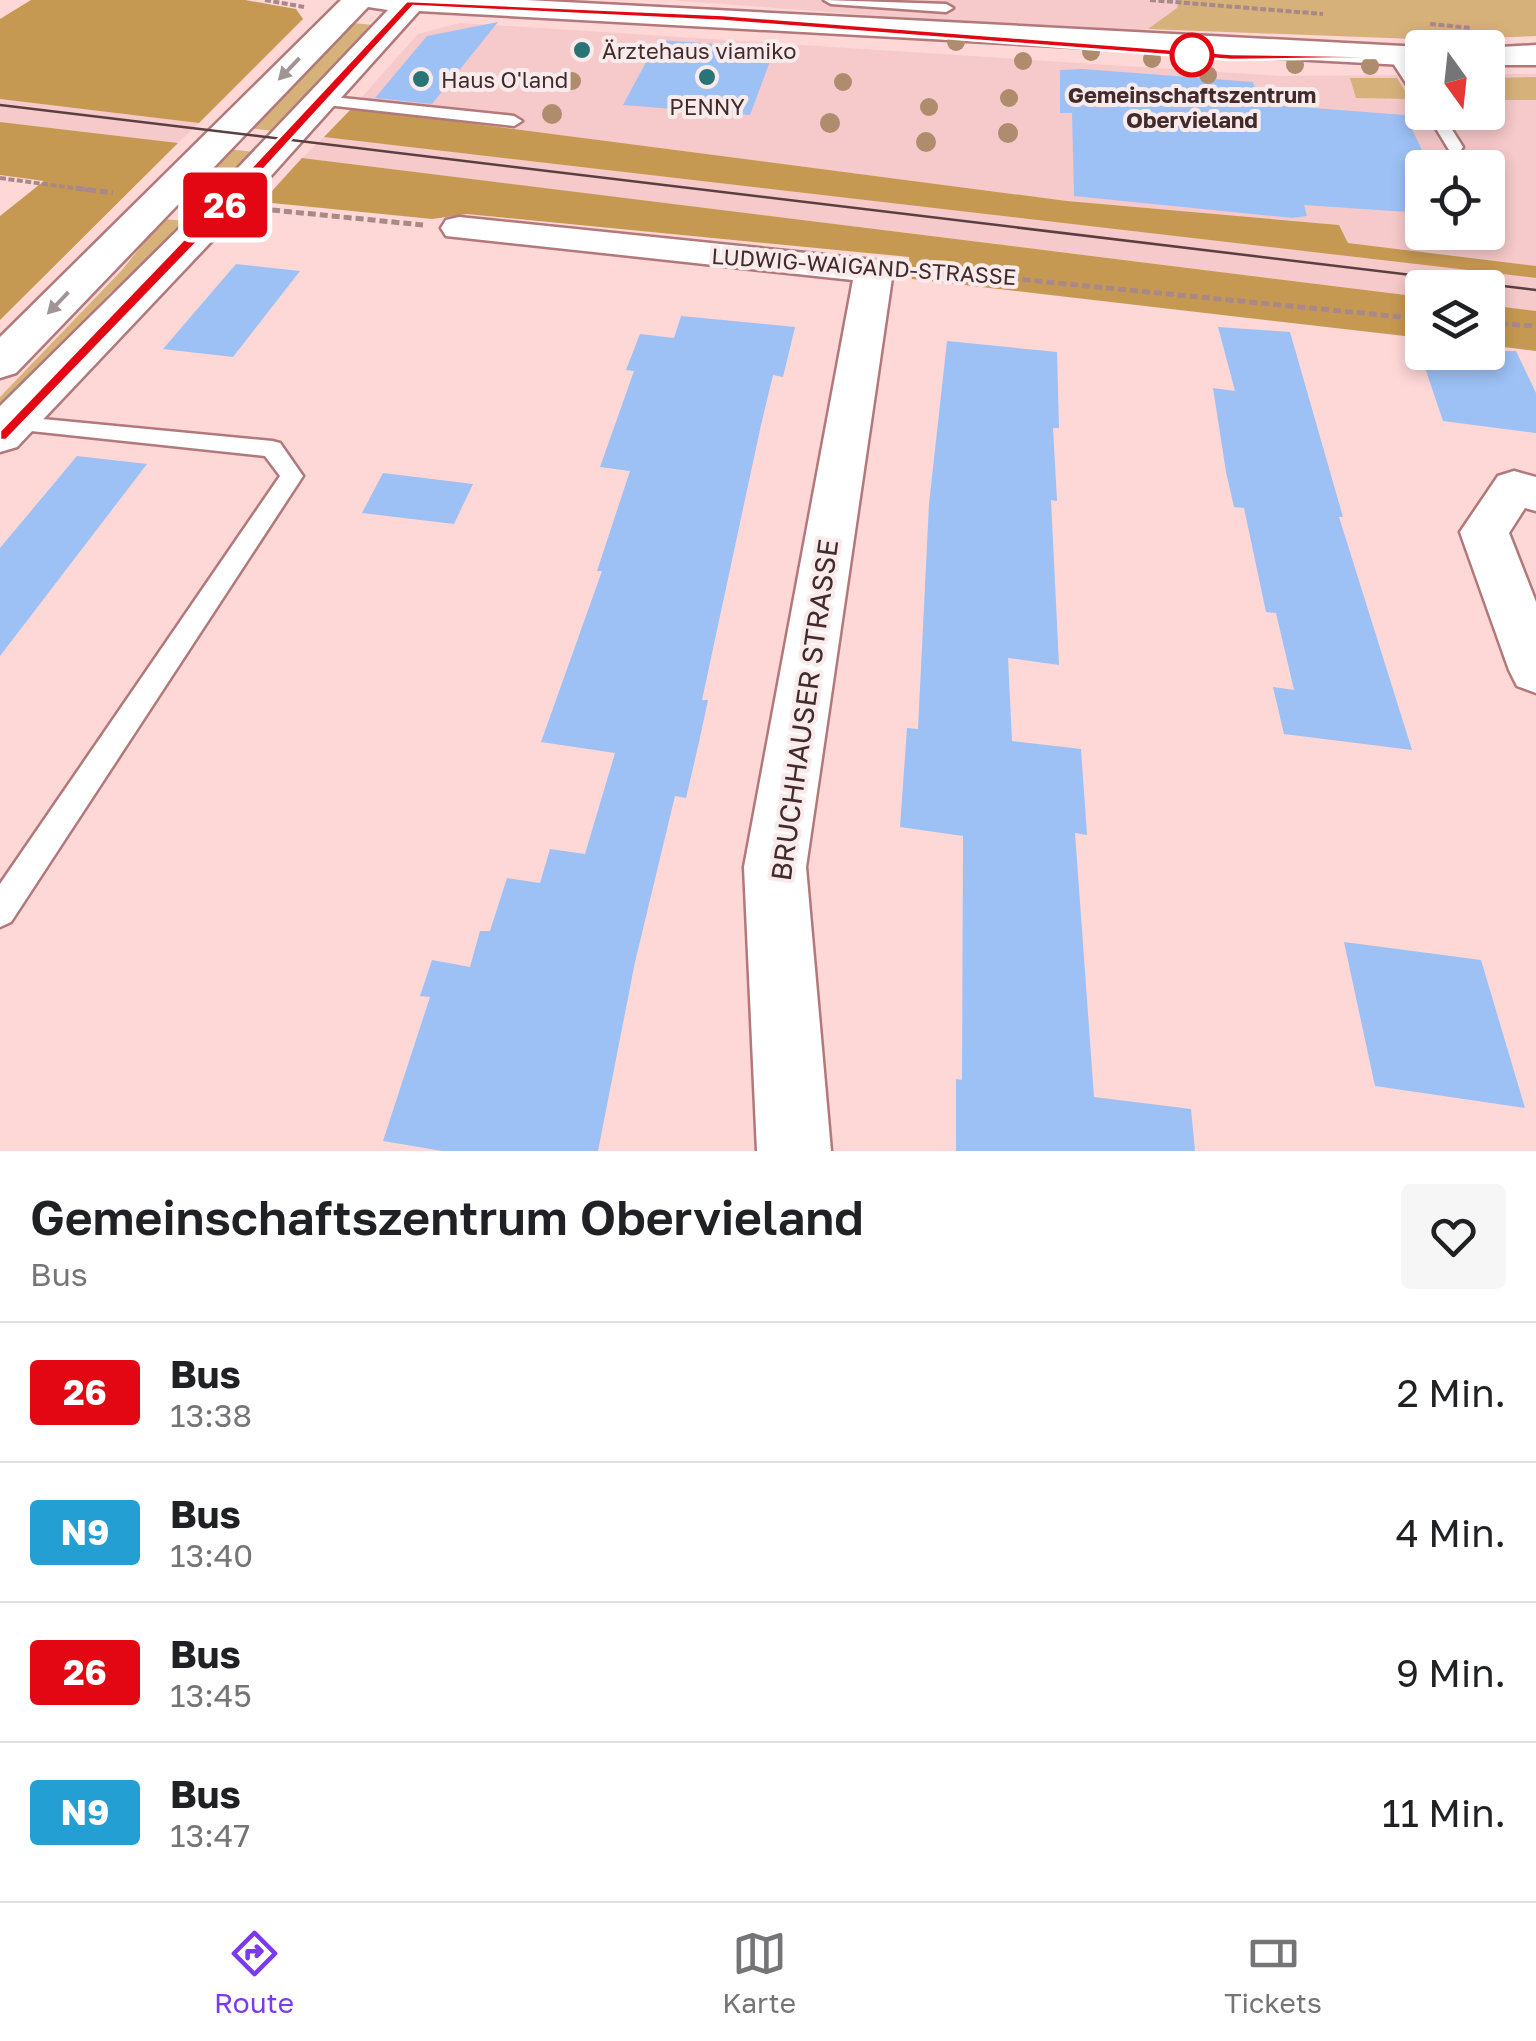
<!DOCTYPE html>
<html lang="de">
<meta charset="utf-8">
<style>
:root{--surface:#fff;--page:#f6f6f6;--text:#202124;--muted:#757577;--line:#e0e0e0;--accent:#7c3aed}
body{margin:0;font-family:"Golos Text",sans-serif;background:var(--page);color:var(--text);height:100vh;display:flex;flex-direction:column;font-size:38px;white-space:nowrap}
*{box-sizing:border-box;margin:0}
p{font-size:32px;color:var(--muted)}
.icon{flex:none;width:55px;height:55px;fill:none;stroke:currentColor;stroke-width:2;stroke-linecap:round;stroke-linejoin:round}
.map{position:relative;height:1151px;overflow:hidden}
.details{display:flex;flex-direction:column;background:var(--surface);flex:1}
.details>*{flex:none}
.badge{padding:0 20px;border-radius:8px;font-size:35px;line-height:65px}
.needle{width:65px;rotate:165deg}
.controls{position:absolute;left:1405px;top:30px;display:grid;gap:20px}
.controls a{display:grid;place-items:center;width:100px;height:100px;border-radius:10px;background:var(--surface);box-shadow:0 5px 15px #0003;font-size:50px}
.map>.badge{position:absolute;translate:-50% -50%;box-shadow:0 0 0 5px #fff}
.round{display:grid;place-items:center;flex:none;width:105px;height:105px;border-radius:10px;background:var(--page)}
.head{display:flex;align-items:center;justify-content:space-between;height:170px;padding:0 30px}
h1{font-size:48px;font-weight:600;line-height:75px}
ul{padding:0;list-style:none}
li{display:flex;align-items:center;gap:30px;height:140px;padding:0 30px;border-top:2px solid var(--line)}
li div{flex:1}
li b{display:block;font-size:38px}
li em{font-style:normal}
li .badge{min-width:110px;font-weight:700;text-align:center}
.tabs{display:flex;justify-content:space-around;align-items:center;height:140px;border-top:2px solid var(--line);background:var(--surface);font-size:28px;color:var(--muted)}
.tabs a{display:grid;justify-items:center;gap:5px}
.tabs .selected{color:var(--accent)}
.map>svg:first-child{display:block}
</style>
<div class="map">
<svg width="1536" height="1151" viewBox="0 0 1536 1151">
<rect width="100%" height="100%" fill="#fed7d7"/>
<g fill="#f6c9ca" fill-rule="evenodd">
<polygon points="670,0 1179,0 1177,8 1148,29 1119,34"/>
<path d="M460,23L1281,76L1422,75V112H1488V74H1536V266L1348,243L1339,225L1067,201L352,108L418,34ZM1422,168H1488V232H1422Z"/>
<polygon points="0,99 199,123 178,143 0,122"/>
<polygon points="324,137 1536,278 1536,311 1488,305 1488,288 1422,288 1422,297 302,158"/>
</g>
<g fill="#d7b17a">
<polygon points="1179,0 1536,0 1536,36 1441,40 1148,29 1177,8"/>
<polygon points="343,22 383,26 284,132 239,127"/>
<polygon points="1536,77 1536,100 1488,100 1488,78"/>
<polygon points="1350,78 1397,78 1410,99 1356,98"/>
<polygon points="220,148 263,153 205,213 191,211 200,201 168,198"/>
<polygon points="163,219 198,222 110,293 0,410 0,397 122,270"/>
</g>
<g fill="#c69952">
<polygon points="31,0 245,0 296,9 303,19 199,123 0,99 0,19"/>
<polygon points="352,108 1067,201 1339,225 1348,243 1536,266 1536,278 324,137"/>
<polygon points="0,122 178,143 0,320 0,216 44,181 0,175"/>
<polygon points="302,158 1422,297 1422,338 912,279 909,257 467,214 432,219 262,202"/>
<polygon points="1488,305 1536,311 1536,351 1488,345"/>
</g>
<g fill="#9dc1f5">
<polygon points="498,22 432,104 375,98 427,36"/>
<polygon points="658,40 775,48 750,115 623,105"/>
<polygon points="1083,69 1253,82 1260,104 1405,115 1422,150 1422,213 1304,205 1307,216 1292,218 1074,196 1072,113 1060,113 1060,70"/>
<polygon points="236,264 300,271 233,357 163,349"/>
<polygon points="681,316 795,327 783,377 773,375 761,425 702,700 708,700 699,742 686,798 675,796 635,962 598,1151 442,1151 383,1141 430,997 420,996 432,960 470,967 480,931 490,931 507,878 540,883 550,849 585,854 615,753 541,742 602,571 597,571 630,471 600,467 634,371 626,370 640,334 674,338"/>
<polygon points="1218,327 1290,332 1343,517 1339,517 1412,750 1284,734 1273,687 1294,690 1276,613 1266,612 1244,508 1234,507 1226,472 1213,388 1235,391"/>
<polygon points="947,341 1057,352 1059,428 1053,428 1057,501 1051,500 1059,665 1008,658 1012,741 1081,749 1087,835 1075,833 1094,1097 1191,1109 1195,1151 956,1151 956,1079 962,1080 963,836 900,827 907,728 918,729 929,504"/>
<polygon points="1416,341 1422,342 1422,352 1516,351 1536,393 1536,433 1443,421"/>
<polygon points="77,456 147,464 0,656 0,548"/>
<polygon points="383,473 473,484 454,524 362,513"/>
<polygon points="1344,942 1481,960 1525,1108 1375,1086"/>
</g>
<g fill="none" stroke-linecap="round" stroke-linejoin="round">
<defs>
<g id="lane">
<polygon points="824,0 946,4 953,8 946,12 831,4"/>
<polygon points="1391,54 1403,57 1422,86 1422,101 1417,100 1389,57"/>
<polygon points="323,96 514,116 522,121 514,126 318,104 318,98"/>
<polygon points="1426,112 1441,112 1463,147 1461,150 1449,150"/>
<polygon points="11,416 272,441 280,443 303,476 11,922 0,927 0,884 280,476 265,456 3,428 0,423"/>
</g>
<g id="street">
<polygon points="459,217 874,260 887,263 893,271 806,867 831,1151 757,1151 744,867 853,280 446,236 441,228 446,220"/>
<polygon points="1514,471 1536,477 1536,511 1525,508 1509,533 1536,602 1536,693 1517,686 1509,670 1460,532 1498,476"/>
</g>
<g id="secondary">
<polygon points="341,0 526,0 1422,47 1422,66 419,11 226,226 17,447 0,452 0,406 198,210 388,10 368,7 16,373 0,378 0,337"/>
<polygon points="1536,45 1536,65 1488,65 1488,48 1484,48"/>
</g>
</defs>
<use href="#lane" stroke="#b2787a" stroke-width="5"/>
<use href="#street" stroke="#b2787a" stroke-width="5"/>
<use href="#secondary" stroke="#b2787a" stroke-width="5"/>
<g stroke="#a98889" stroke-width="4" stroke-dasharray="6 2.5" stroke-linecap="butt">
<polyline points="265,0 304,7"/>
<polyline points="1150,0 1323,14"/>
<polyline points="1430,24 1472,28"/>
<polyline points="0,178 95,191"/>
</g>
<g stroke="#a98889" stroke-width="5" stroke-dasharray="8 4" stroke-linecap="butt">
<polyline points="76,188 113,193"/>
<polyline points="272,210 423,225"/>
<polyline points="915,269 1422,319"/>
<polyline points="1488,323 1536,326"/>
</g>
<use href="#lane" fill="#fff" fill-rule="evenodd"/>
<use href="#street" fill="#fff" fill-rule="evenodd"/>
<use href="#secondary" fill="#fff" fill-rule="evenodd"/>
<polyline stroke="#5a3f40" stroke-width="2.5" points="0,105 1536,290"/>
</g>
<g fill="#af8c6e">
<circle cx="956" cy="42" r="9"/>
<circle cx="1091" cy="52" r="9"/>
<circle cx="1152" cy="59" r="9"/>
<circle cx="1023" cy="61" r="9"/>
<circle cx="1295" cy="65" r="9"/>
<circle cx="1370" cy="66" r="9"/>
<circle cx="1208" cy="75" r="9"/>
<circle cx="572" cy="81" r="9"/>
<circle cx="843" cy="82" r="9"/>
<circle cx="1009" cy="98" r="9"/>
<circle cx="929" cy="107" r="9"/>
<circle cx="552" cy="114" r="10"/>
<circle cx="830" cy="123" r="10"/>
<circle cx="1008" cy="133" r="10"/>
<circle cx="926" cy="142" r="10"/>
</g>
<defs><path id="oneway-solid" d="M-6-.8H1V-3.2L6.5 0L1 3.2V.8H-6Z" transform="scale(2.5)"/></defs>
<g fill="#a19495">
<use href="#oneway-solid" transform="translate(289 69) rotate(134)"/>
<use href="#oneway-solid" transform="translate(58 303) rotate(134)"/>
</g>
<polygon fill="#e30613" stroke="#fff" stroke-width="2.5" points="407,1 723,15 1231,54 1428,57 1231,60 723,21 413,6 200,239 6,440 0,440 0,431 190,233"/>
<g fill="#2a7476" stroke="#f9ebec" stroke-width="4">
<circle cx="582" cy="50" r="10"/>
<circle cx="707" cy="77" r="10"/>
<circle cx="421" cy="79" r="10"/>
</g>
<circle fill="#fff" stroke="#e30613" stroke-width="5" cx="1192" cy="55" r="20"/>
<g text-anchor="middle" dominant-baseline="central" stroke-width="8" stroke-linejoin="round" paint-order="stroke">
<g font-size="22" fill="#432a2b" stroke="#f9ebec" text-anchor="start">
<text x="602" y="50">Ärztehaus viamiko</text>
<text x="441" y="79">Haus O'land</text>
<text x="707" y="106" text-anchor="middle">PENNY</text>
</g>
<g font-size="22" font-weight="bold" fill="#432a2b" stroke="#f9ebec">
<text x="1192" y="94">Gemeinschaftszentrum<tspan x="1192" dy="25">Obervieland</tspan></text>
</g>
<g font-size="22" fill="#432a2b" stroke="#f9ebec">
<text transform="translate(864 266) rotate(4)">LUDWIG-WAIGAND-STRASSE</text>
</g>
<g font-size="28" fill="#432a2b" stroke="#f9ebec">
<text transform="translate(804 710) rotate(-82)">BRUCHHAUSER STRASSE</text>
</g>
</g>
</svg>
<div class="controls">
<a><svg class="needle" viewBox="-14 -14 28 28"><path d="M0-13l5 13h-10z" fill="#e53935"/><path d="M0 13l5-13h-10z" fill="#757577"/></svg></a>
<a><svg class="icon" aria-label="locate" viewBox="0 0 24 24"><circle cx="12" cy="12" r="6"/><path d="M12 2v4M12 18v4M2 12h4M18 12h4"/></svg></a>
<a><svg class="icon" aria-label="layers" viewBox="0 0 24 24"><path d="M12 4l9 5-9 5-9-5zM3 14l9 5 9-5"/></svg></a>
</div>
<b class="badge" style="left:225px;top:205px;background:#e30613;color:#fff">26</b>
</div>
<section class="details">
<div class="head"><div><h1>Gemeinschaftszentrum Obervieland</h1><p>Bus</p></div><a class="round"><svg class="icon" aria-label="heart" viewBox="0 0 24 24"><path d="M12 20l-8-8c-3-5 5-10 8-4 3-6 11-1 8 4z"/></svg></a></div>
<ul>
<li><span class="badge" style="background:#e30613;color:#fff">26</span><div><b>Bus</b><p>13:38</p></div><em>2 Min.</em></li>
<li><span class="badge" style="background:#249fd3;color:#fff">N9</span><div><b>Bus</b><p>13:40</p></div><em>4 Min.</em></li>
<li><span class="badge" style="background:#e30613;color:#fff">26</span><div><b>Bus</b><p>13:45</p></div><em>9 Min.</em></li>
<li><span class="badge" style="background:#249fd3;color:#fff">N9</span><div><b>Bus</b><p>13:47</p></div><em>11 Min.</em></li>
</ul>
</section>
<nav class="tabs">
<a class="selected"><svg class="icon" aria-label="directions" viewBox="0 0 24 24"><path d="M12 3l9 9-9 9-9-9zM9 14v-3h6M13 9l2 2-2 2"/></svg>Route</a>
<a><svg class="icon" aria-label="map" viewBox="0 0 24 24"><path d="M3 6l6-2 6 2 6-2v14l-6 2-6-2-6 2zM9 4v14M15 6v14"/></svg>Karte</a>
<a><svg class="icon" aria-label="tickets" viewBox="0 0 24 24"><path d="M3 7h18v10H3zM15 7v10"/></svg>Tickets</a>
</nav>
